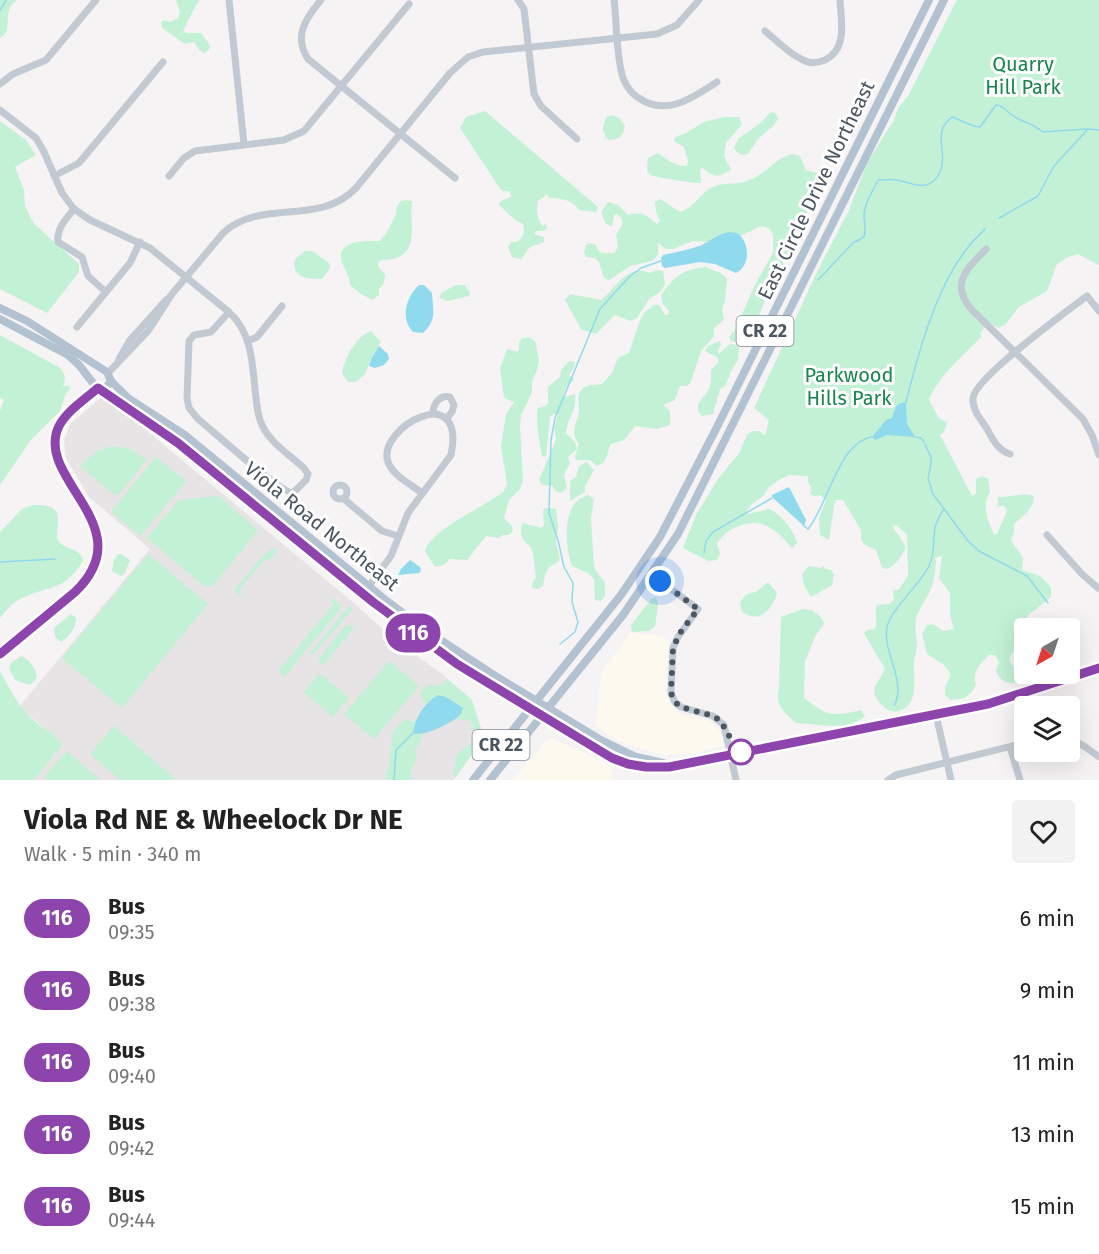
<!DOCTYPE html>
<meta charset="utf-8">
<style>
:root{--surface:#fff;--page:#f2f2f2;--text:#222;--muted:#767676}
body{margin:0;font-family:"Fira Sans",sans-serif;background:var(--page);color:var(--text);height:100vh;display:flex;flex-direction:column;font-size:22px;white-space:nowrap}
*{box-sizing:border-box;margin:0}
p{font-size:20px;color:var(--muted)}
.icon{flex:none;width:33px;height:33px;fill:none;stroke:currentColor;stroke-width:2;stroke-linecap:round;stroke-linejoin:round}
.map{position:relative;height:780px;overflow:hidden}
.drawer{display:flex;flex-direction:column;background:var(--surface);flex:1}
.drawer>*{flex:none}
.badge{padding:0 12px;border-radius:20px;font-size:21px;line-height:39px}
.needle{width:39px;rotate:219deg}
.fabs{position:absolute;left:1014px;top:618px;display:grid;gap:12px}
.fabs a{display:grid;place-items:center;width:66px;height:66px;border-radius:6px;background:var(--surface);box-shadow:0 6px 24px #0002;font-size:30px}
.you{position:absolute;width:30px;height:30px;margin:-15px;border:4px solid #fff;border-radius:50%;background:#1a73e8;box-shadow:0 0 0 9px #1a73e833}
.map>.badge{position:absolute;translate:-50% -50%;box-shadow:0 0 0 3px #fff}
.round{display:grid;place-items:center;flex:none;width:63px;height:63px;border-radius:6px;background:var(--page)}
.summary{display:flex;align-items:center;justify-content:space-between;height:102px;padding:0 24px}
h1{font-size:28px;font-weight:700;line-height:45px}
ul{padding:0;list-style:none}
li{display:flex;align-items:center;gap:18px;height:72px;padding:0 24px}
li div{flex:1}
li b{display:block;font-size:22px}
li em{font-style:normal}
li .badge{min-width:66px;font-weight:700;text-align:center}
.map>svg:first-child{display:block}
</style>
<div class="map">
<svg width="1099" height="780" viewBox="0 0 1099 780">
<rect width="100%" height="100%" fill="#f5f3f3"/>
<g fill="#fdf9ef">
<polygon points="630,633 662,636 669,641 665,690 670,704 682,715 707,720 716,725 723,737 724,744 720,747 694,753 669,755 655,753 616,740 596,725 601,673"/>
<polygon points="550,737 602,761 611,767 613,780 512,780"/>
</g>
<polygon fill="#e6e4e5" points="104,395 355,604 398,643 444,675 445,677 472,700 484,738 453,780 34,780 63,744 19,707 150,549 89,497 66,458 64,441 70,424"/>
<g fill="#c3f1d5">
<path d="M0,0H17C0,11 15,31 0,38Z"/>
<path d="M176,0H200C192,9 190,20 183,30L186,33H201L209,44L210,49L204,53L199,50L194,42L185,44L162,28L161,22L164,20L170,22L178,18L180,12Z"/>
<path d="M957,0H1099V265L1078,254L1066,258L1057,264L1047,291L1019,307L1005,325L998,328L989,322L980,333L982,336C964,355 939,375 929,400L939,418L947,423L944,432L940,435L972,496L976,494V479L982,476L988,479L990,492C981,505 988,521 994,535L997,534L1007,511L1004,506H998V497C1010,498 1022,492 1034,496C1035,507 1022,517 1014,524V532L1011,540L1023,558L1022,570L1040,576L1051,587V597L1027,616L1031,628H1024C1024,646 1015,645 1009,659L1019,677L1017,683C1007,684 1000,681 996,671L999,662L995,655H989C980,665 972,671 976,685C970,697 963,699 951,700L945,695V688L951,674L943,664L927,654L922,634L927,625L933,624L943,631L954,629L950,615V593L939,578L942,556L935,558L936,562C935,572 934,584 929,593C925,602 919,609 916,618C914,628 917,636 917,645C917,652 914,657 914,663C913,678 920,706 898,711C887,714 879,703 874,694L875,687L885,669L864,633L867,630L875,629C879,621 873,614 877,605L889,604L894,600L893,591L899,589L908,576L907,535L896,525L893,527L906,547C901,558 897,563 888,569L882,568L876,550L865,545L861,540V530L843,500H836L834,505L829,540L820,535L819,519L826,500L820,495L815,496L810,494L811,487L808,482V476L789,475L779,480L769,487L764,495L751,505L746,512L748,514L770,509C783,517 793,529 797,543L792,548C777,530 763,517 739,526C728,530 724,534 717,543L720,554L717,560L708,561L683,548L696,515L718,479L739,453L747,435L753,431H759L765,436L769,420L754,408L817,272L849,210L867,163L894,120L898,108L908,96Z"/>
<path d="M485,111L598,207L596,212L579,210C572,199 560,198 548,198V194L538,201C536,210 537,218 542,226L546,224L547,229L543,231H536L534,234L544,237V242L530,247L521,259L512,257L508,247L511,242H517C524,236 525,233 523,224L515,220L499,205L501,201L511,197L510,192L501,190L460,128L466,117Z"/>
<path d="M771,112L776,113L778,119L773,126L758,139L748,154C741,156 738,154 734,148L738,139L759,124Z"/>
<path d="M612,115L619,118L625,125C624,136 620,139 609,140C601,134 602,124 607,117Z"/>
<path d="M724,117H739L742,124L726,143L724,156L731,170L718,176L710,174L703,168L700,170L701,183C696,184 654,177 651,175C649,174 648,172 647,171L648,158L658,153C666,159 676,167 687,166L688,161L684,147L674,141L675,137L686,133L704,122Z"/>
<polygon points="0,121 26,140 36,155 15,167 24,190 25,206 34,224 79,264 79,272 47,313 0,289"/>
<path d="M841,132L844,134C845,145 838,159 828,163L825,159L834,139Z"/>
<path d="M793,154L800,156L806,170L821,174L825,182L801,223L788,255L775,277L747,343L743,345L731,341L729,337L735,330L755,285L773,253V234L770,229L762,226L737,237L710,242L693,241L673,249H666L658,243V255L652,261L630,266L609,280L604,278L599,262L595,258L586,257L584,252L586,245L591,243L596,245C599,255 604,253 614,253L618,248L616,234C623,227 626,219 616,214L614,215L612,226L606,224L601,212L608,202L618,205L628,215C643,211 647,215 657,224L660,221L656,212L655,202L660,199L680,212C693,208 698,197 709,189C721,181 737,186 750,180C766,174 777,156 793,154Z"/>
<path d="M406,200L412,201C409,218 418,244 402,255C396,260 386,259 379,261L378,266L385,275L384,283L379,289V295L372,300L361,294L350,285C350,274 342,267 341,258C339,239 368,241 380,241L387,232L396,214L397,206L401,201Z"/>
<path d="M305,251H312L329,263L330,268L322,279C307,279 291,278 295,259Z"/>
<path d="M706,267C714,272 720,270 727,279L725,301L722,310L724,319L714,328V336L701,351L690,384L686,386H680L675,400L663,405L670,411V425L657,429L635,426L624,440L611,444C606,453 608,463 597,466L590,460H576L575,457L579,444C569,431 577,425 579,412C580,403 575,396 583,388C589,384 596,385 602,384L612,373L618,358L629,353L640,320L645,312L654,305H659L665,315H668L669,311L663,304L661,295C676,276 680,270 706,267Z"/>
<path d="M657,270L663,271L665,284L661,291L649,299L637,318L631,321L615,315L596,334L581,329L565,300L570,294L601,300C614,290 629,262 649,273Z"/>
<polygon points="456,285 464,285 470,292 469,296 448,301 440,298 441,293"/>
<path d="M371,331L381,342L371,359L365,374L356,382H348L342,373C344,359 357,335 371,331Z"/>
<path d="M0,335L60,368C65,374 66,378 63,386H69L70,389L66,393L60,411L30,441L0,485V411L4,400L0,398Z"/>
<path d="M529,337L535,341L539,361L537,370L532,381V392L521,416L520,425L523,480L520,489L509,500L504,518L512,526L513,531L509,535H503L499,538L486,536L467,560L450,559L444,565L435,567L425,551C431,529 485,507 504,491L507,484L501,446L506,414L514,402L504,398L500,368L507,349L517,352L519,350V343L522,338Z"/>
<path d="M720,341L721,344L718,351L719,354L730,344L736,345L739,348L738,360L731,371L726,385L720,389L713,414L702,416L698,411V404C710,389 711,389 711,370L719,362L717,357L705,351L708,346Z"/>
<path d="M569,361L575,362L574,368L569,375L574,380L567,385L563,395L566,397L575,394C577,412 568,416 566,433L575,442L577,449L568,457L570,464L564,474L567,489L560,493L554,490L553,486L542,485L539,480L554,445L556,438L554,429L558,414H554L550,417L546,456L543,457C540,453 535,414 538,408L546,406L548,403V387L560,377L561,370Z"/>
<polygon points="113,446 130,449 147,460 119,494 114,495 80,466 97,451"/>
<polygon points="156,457 186,481 141,536 111,512"/>
<polygon points="587,462 594,470 585,486 585,492 570,501 570,481 576,477 579,466"/>
<path d="M588,495L594,499L591,519L594,565L595,570L605,582V596L601,601L595,600L594,579L588,573L572,566C565,546 561,502 588,495Z"/>
<polygon points="218,496 258,530 213,586 204,586 147,538 179,500"/>
<path d="M33,505C75,503 49,534 60,543C69,550 79,548 83,560C65,594 45,584 17,601C10,605 5,612 0,618V532L22,509Z"/>
<path d="M545,508L556,509L558,527L556,542L560,559C557,564 553,564 549,568C545,573 544,580 543,586L538,589L532,588L533,581L536,578C535,570 534,561 533,553C531,540 517,545 522,523L542,528L544,525L543,511Z"/>
<polygon points="273,548 277,551 269,561 266,559 264,561 239,590 242,593 240,595 234,590 263,556"/>
<polygon points="118,554 121,554 130,560 125,573 121,576 112,571 114,560"/>
<polygon points="148,554 208,604 122,708 62,658"/>
<polygon points="809,566 820,568 823,566 825,569 831,570 834,575 832,585 811,597 804,585 802,574"/>
<path d="M768,582L777,593C772,610 760,624 742,612L740,603C748,589 752,596 760,589C763,587 765,584 768,582Z"/>
<polygon points="656,597 658,605 655,627 649,631 632,632 631,625 652,598"/>
<polygon points="332,598 342,607 284,677 278,671 334,604 330,600"/>
<polygon points="349,606 353,609 312,655 310,653"/>
<path d="M803,609C813,609 821,615 824,624L816,635L805,661L804,698C827,716 832,717 861,710L865,716C847,733 817,723 795,723C785,711 774,706 779,689L781,617Z"/>
<path d="M71,614L76,618C76,628 70,636 61,642L55,637L54,628Z"/>
<polygon points="346,625 350,625 354,628 323,665 319,662 319,658"/>
<path d="M21,656C30,660 36,668 37,678L30,685L15,680L9,668L11,663Z"/>
<polygon points="389,661 419,686 374,739 344,714"/>
<path d="M0,671C14,697 25,720 53,733L52,735L63,744L34,780H0Z"/>
<polygon points="320,673 349,698 333,717 304,692"/>
<path d="M447,679L472,700L484,738L455,778C453,772 454,769 455,762C457,749 467,749 475,740L471,721L456,719L461,714L462,708L446,697L432,698L425,705L420,693C432,680 427,686 440,686Z"/>
<path d="M406,719L412,722L417,720L414,725L417,735L423,734L421,741L415,749L416,760L411,770V780H387L385,774C397,758 381,735 406,719Z"/>
<polygon points="114,726 174,778 172,780 120,780 90,754"/>
<polygon points="67,751 100,780 48,780 44,777"/>
</g>
<g fill="#90daee">
<path d="M729,232L737,233C750,241 751,266 736,273L715,264L700,262L665,268L662,266L661,258L663,255C676,252 689,250 702,245C711,240 718,234 729,232Z"/>
<path d="M419,285H424L432,293C433,311 437,320 423,333L413,332C400,318 406,297 419,285Z"/>
<polygon points="379,346 388,354 389,359 384,365 375,368 369,366 371,359"/>
<path d="M906,402L907,424L915,437L888,435L875,440L872,437L886,420L892,418C895,408 896,403 906,402Z"/>
<polygon points="789,487 806,520 804,526 772,497 772,495"/>
<polygon points="410,560 420,567 421,570 419,573 398,575 401,569"/>
<path d="M438,695L446,697L463,708L461,714C454,722 423,738 413,733C414,719 425,702 438,695Z"/>
</g>
<g fill="none" stroke-linecap="round" stroke-linejoin="round">
<g stroke="#90daee" stroke-width="1.5">
<polyline points="0,10 6,0"/>
<polyline points="999,218 1038,196 1054,166 1087,130"/>
<path d="M818,280L853,243L864,237C866,229 865,226 864,218C863,205 873,191 878,180C884,180 891,179 897,180C913,183 929,193 939,174C950,153 930,134 952,117L974,126L980,127L996,105C1004,106 1005,110 1012,115C1021,122 1031,122 1043,132L1088,129L1099,130"/>
<path d="M906,402C918,354 936,288 966,250C971,242 979,236 985,229"/>
<polyline points="915,437 921,438 924,442"/>
<polyline points="925,444 931,457 931,464 928,478 933,494 968,541 979,551 1027,576 1048,603"/>
<path d="M803,525L808,529C828,506 838,442 872,437"/>
<polyline points="704,553 706,541 713,532 772,498"/>
<polyline points="0,562 55,559"/>
<polyline points="560,644 575,632 578,622 572,602 573,583 564,567 558,540 549,513 551,440 555,418 600,309 630,276 641,268 661,261"/>
<path d="M895,705C896,701 898,696 898,691C899,671 883,648 887,627C891,609 919,586 929,566C939,545 927,532 944,509"/>
<polyline points="394,780 396,750 413,733"/>
</g>
<g stroke="#c1cad2" stroke-width="7">
<polyline points="229,0 244,144"/>
<path d="M321,0C306,18 293,36 308,59L455,178"/>
<polyline points="518,0 524,9 534,94 541,106 577,139"/>
<path d="M614,0C617,23 616,57 623,78C631,100 655,110 676,104C691,100 704,90 717,82"/>
<path d="M765,31C776,40 789,54 803,60C811,64 817,63 825,60C848,49 841,20 840,0"/>
<polyline points="0,84 13,74 46,60 96,0"/>
<path d="M0,110L36,138L44,152L62,193L74,209L90,220L150,248L229,312C254,335 252,367 256,398C257,407 258,417 262,425C270,443 290,455 304,468L308,474L306,480L293,493C281,493 213,431 198,419L189,408L187,398L189,341L194,335L211,332L229,312"/>
<polyline points="54,176 79,163 163,62"/>
<polyline points="169,176 184,158 195,151 284,140 304,131 409,4"/>
<path d="M74,209C66,219 56,229 58,242L82,257L88,276L106,292"/>
<path d="M986,249C967,269 949,284 972,310L1083,419L1092,435L1099,455"/>
<polyline points="77,327 130,263 140,242"/>
<polyline points="248,341 257,337 282,306"/>
<polyline points="119,359 130,340 166,300"/>
<path d="M108,373L148,331L172,294L224,232C263,198 319,227 356,188L450,73L468,57L483,52L657,34L677,25L699,0"/>
<path d="M433,413C433,404 440,394 450,397L454,405L452,412L446,419"/>
<path d="M1010,454C997,450 992,438 986,427C980,419 972,409 973,398C975,378 1067,311 1087,296L1099,311"/>
<circle cx="340" cy="492" r="7"/>
<polyline points="344,499 382,531 398,536"/>
<polyline points="1047,535 1082,574 1099,589"/>
<polyline points="652,575 698,609 678,637 673,648 671,693 675,702 681,707 713,716 724,725 736,780"/>
<path d="M363,594L391,556L408,513L451,455C467,378 376,428 388,462C393,476 412,485 422,493"/>
<path d="M0,654L75,592C142,529 40,481 57,432C63,413 84,400 98,388"/>
<polyline points="936,715 951,780"/>
<polyline points="1070,739 1084,746 1099,757"/>
<polyline points="1010,747 1020,780"/>
<polyline points="888,780 896,775 1024,743"/>
</g>
<g stroke="#b3c2d1" stroke-width="8">
<polyline points="0,308 27,321 107,372 111,381 128,398 185,435 388,602 427,631 497,677 599,739 636,757 663,763"/>
<polyline points="0,319 68,355 79,365 96,387 106,388 111,381"/>
<polyline points="101,389 179,443 373,602 447,658 612,757 646,767 669,767 988,703 1099,668"/>
<polyline points="473,780 621,595 660,537 717,427 929,0"/>
<polyline points="490,780 623,615 678,534 944,0"/>
</g>
</g>
<g fill="none" stroke-linecap="round" stroke-linejoin="round">
<defs>
<path id="line" d="M0,654L75,592C144,526 33,479 59,426C67,411 85,399 98,388L178,443L373,602L457,664L612,758L628,764L646,767H669L988,704L1099,668"/>
</defs>
<use href="#line" stroke="#fff" stroke-width="14"/>
<use href="#line" stroke="#8e44ad" stroke-width="9"/>
<polyline stroke="#4a5661" stroke-width="6" stroke-dasharray="0 10.8" points="660,581 698,609 680,633 673,648 671,693 675,702 681,707 713,716 721,721 727,733 741,752"/>
</g>
<circle fill="#fff" stroke="#8e44ad" stroke-width="3" cx="741" cy="752" r="12"/>
<g text-anchor="middle" dominant-baseline="central" stroke-width="6" stroke-linejoin="round" paint-order="stroke">
<g fill="#fff" stroke="#808990" stroke-width="1.5">
<rect x="736.5" y="316" width="57" height="30" rx="4.5"/>
<rect x="472.5" y="730" width="57" height="30" rx="4.5"/>
</g>
<g font-size="18" font-weight="bold" fill="#4a5661">
<text x="765" y="331">CR 22</text>
<text x="501" y="745">CR 22</text>
</g>
<g font-size="20" fill="#17864f" stroke="#fff">
<text x="1023" y="64">Quarry<tspan x="1023" dy="23">Hill Park</tspan></text>
<text x="849" y="375">Parkwood<tspan x="849" dy="23">Hills Park</tspan></text>
</g>
<g font-size="20" fill="#4a5661" stroke="#fff">
<text transform="translate(816 190) rotate(-64)">East Circle Drive Northeast</text>
<text transform="translate(322 526) rotate(39)">Viola Road Northeast</text>
</g>
</g>
</svg>
<div class="fabs">
<a><svg class="needle" viewBox="-14 -14 28 28"><path d="M0-13l5 13h-10z" fill="#e53935"/><path d="M0 13l5-13h-10z" fill="#767676"/></svg></a>
<a><svg class="icon" aria-label="layers" viewBox="0 0 24 24"><path d="M12 4l9 5-9 5-9-5zM3 14l9 5 9-5"/></svg></a>
</div>
<div class="you" style="left:660px;top:581px"></div>
<b class="badge" style="left:413px;top:633px;background:#8e44ad;color:#fff">116</b>
</div>
<section class="drawer">
<div class="summary"><div><h1>Viola Rd NE &amp; Wheelock Dr NE</h1><p>Walk · 5 min · 340 m</p></div><a class="round"><svg class="icon" aria-label="heart" viewBox="0 0 24 24"><path d="M12 20l-8-8c-3-5 5-10 8-4 3-6 11-1 8 4z"/></svg></a></div>
<ul>
<li><span class="badge" style="background:#8e44ad;color:#fff">116</span><div><b>Bus</b><p>09:35</p></div><em>6 min</em></li>
<li><span class="badge" style="background:#8e44ad;color:#fff">116</span><div><b>Bus</b><p>09:38</p></div><em>9 min</em></li>
<li><span class="badge" style="background:#8e44ad;color:#fff">116</span><div><b>Bus</b><p>09:40</p></div><em>11 min</em></li>
<li><span class="badge" style="background:#8e44ad;color:#fff">116</span><div><b>Bus</b><p>09:42</p></div><em>13 min</em></li>
<li><span class="badge" style="background:#8e44ad;color:#fff">116</span><div><b>Bus</b><p>09:44</p></div><em>15 min</em></li>
</ul>
</section>
